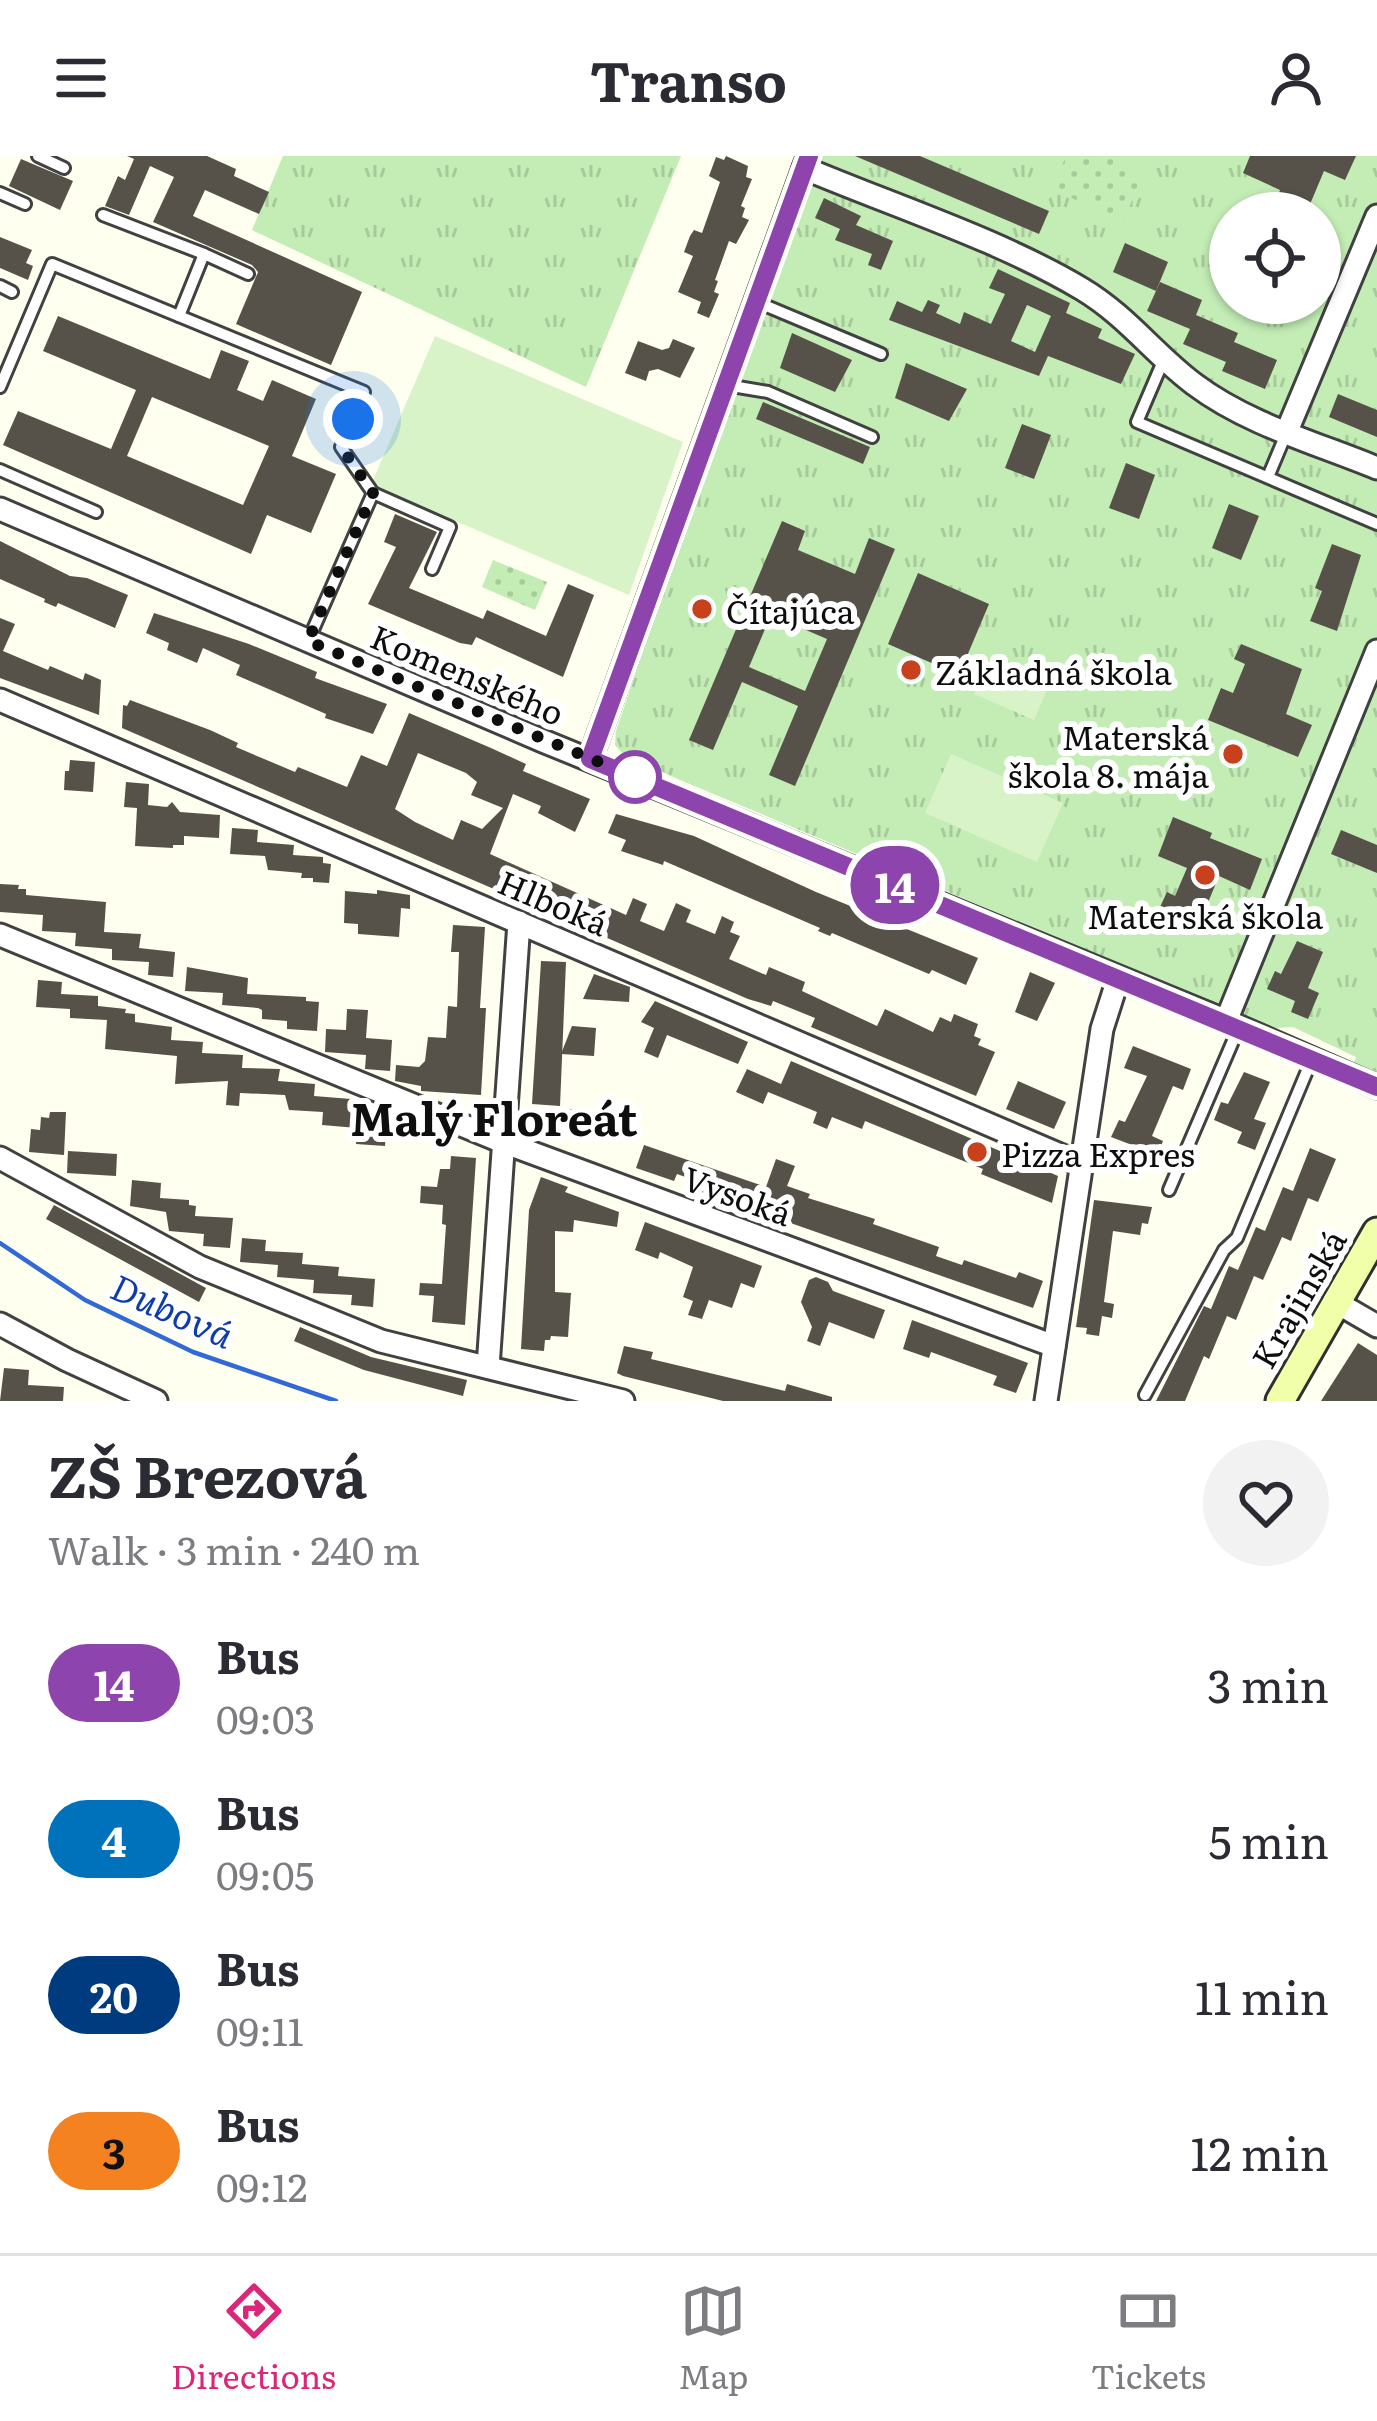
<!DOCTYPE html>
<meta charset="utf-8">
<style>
:root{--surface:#fff;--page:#f2f2f3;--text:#2b2b33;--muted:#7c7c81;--line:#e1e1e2;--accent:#db2777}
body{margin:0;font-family:Literata,serif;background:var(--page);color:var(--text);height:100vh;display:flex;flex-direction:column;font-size:45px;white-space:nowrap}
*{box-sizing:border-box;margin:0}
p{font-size:39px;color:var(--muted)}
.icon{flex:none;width:66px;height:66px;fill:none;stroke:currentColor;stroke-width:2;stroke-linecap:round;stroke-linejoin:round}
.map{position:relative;height:1245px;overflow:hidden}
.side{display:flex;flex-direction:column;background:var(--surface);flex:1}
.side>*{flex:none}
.badge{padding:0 24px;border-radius:39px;font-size:42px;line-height:78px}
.buttons{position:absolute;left:1209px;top:36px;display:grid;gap:24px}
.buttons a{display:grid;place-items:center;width:132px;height:132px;border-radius:50%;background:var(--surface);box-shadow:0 3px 9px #0004;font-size:60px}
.you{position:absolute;width:60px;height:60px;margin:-30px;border:9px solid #fff;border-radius:50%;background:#1a73e8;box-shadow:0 0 0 18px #1a73e833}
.map>.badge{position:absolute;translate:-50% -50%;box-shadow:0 0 0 6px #fff}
.round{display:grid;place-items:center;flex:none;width:126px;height:126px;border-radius:63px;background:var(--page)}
.head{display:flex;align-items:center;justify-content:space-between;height:204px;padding:0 48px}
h1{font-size:57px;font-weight:700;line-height:90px}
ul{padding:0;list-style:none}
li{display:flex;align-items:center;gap:36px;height:156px;padding:0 48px}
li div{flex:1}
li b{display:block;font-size:45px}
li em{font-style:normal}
li .badge{min-width:132px;font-weight:700;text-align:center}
header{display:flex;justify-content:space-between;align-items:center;height:156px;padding:0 48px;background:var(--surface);font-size:54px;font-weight:700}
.tabs{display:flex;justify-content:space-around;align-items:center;height:168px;border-top:3px solid var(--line);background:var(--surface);font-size:33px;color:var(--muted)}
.tabs a{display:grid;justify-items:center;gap:6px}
.tabs .active{color:var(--accent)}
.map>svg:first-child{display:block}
</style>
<header><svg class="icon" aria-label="menu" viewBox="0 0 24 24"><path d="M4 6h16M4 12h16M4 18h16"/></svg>Transo<svg class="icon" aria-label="person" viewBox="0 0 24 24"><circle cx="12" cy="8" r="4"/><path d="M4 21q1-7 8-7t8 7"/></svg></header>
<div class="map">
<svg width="1377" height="1245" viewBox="0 0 1377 1245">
<defs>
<pattern id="grass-tufts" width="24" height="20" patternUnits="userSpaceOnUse" patternTransform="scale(3)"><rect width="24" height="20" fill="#c3edb5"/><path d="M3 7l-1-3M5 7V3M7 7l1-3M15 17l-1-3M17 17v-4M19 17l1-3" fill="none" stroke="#a6ca9a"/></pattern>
<pattern id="park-dots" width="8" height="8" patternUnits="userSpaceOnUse" patternTransform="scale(3)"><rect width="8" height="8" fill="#c3edb5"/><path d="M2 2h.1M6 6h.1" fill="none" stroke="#a6ca9a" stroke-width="1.8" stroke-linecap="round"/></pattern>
</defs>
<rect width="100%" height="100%" fill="#feffef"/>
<g fill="url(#grass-tufts)" fill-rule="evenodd">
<polygon points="283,0 681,0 586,231 252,74"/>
<path d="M813,0H1377V922L1352,912L1356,901L1293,871L1260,873L1192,838L680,624L623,598L615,589L616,575ZM1230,57H1320V147H1230Z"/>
</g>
<g fill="url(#park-dots)">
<polygon points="1066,0 1108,0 1144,15 1124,64 1052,34"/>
<polygon points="493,404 547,426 535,454 482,431"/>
</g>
<g fill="#d9f3c8">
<polygon points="435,180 683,286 629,439 371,329"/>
<polygon points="988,505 1048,531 1034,564 974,538"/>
<polygon points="951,598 1063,647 1037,706 925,657"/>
</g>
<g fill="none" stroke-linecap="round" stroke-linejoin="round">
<polyline stroke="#3169d7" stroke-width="4.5" points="0,1087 85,1144 193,1196 336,1245"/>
</g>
<g fill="#575249" fill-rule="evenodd">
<polygon points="127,0 207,0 236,13 234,20 269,36 259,58 205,34 193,60 362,136 331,209 236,168 258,116 252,109 153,66 174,21 150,10 129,59 105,50 118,20 125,24 134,3"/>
<polygon points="726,0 748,10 746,21 752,23 741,50 745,52 742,61 749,64 736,88 729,85 715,124 718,125 714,136 719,138 709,162 697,157 701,146 678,136 693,100 684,96 690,80 694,74 702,77 720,26 709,20 716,1 724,4"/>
<polygon points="855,0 920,0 1049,55 1039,78"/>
<polygon points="1250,0 1356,0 1345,24 1324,15 1308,53 1278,40 1280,34 1243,17"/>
<polygon points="21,3 73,25 60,54 9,30"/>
<polygon points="824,42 861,60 856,69 893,85 881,114 868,109 872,98 835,84 840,73 815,62"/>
<polygon points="0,81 32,94 26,107 33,110 28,124 0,112"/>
<polygon points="1125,87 1168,106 1156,135 1113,116"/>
<path d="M998,113L1070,147L1066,157L1102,173L1098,182L1135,198L1121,228L1048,200L1039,220L889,164L897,145L922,156L928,144L940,149L936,157L960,168L964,156L991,168L1005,138L989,132ZM1027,149L1051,160L1035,196L1011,185Z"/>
<polygon points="1160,126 1202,144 1196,159 1238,177 1234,186 1277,204 1265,233 1222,215 1226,206 1183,188 1190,173 1147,155"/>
<path d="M58,160L210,223L221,194L249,205L237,234L263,245L272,224L316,243L292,300L336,318L311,377L267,359L251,398L3,289L18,255L111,293L136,234L43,195ZM152,241L269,290L243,349L127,300Z"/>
<polygon points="792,177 852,204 835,236 780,212"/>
<polygon points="673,183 695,192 680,222 658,213 649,215 646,225 625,217 638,185 662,194 669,192"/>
<polygon points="906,207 967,233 949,265 895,242"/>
<polygon points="1338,238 1377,254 1377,281 1329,261"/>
<polygon points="763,246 870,291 863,308 756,263"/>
<polygon points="1022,268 1051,279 1034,323 1005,312"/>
<polygon points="1126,307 1155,319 1139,363 1109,352"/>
<polygon points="1229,348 1259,360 1241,404 1212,392"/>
<polygon points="395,358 437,376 409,432 483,463 487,454 546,480 568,428 594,439 563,521 476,481 472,489 460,487 368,448 396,391 384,386"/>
<path d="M782,365L805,375L798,394L855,418L869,382L895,393L795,630L769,619L798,550L742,526L713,594L689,584ZM771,459L827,483L805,535L749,511Z"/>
<polygon points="0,385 70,420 87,422 128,439 115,472 58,447 56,451 44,446 45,443 0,423"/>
<polygon points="1332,388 1361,399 1337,475 1310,465 1322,435 1315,432"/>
<polygon points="918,417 989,448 959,519 888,488"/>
<polygon points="154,457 249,488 317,516 315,522 387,548 373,578 325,562 326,558 236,519 240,509 203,492 197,507 167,494 169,487 146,477"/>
<polygon points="0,462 15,468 3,495 48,514 50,510 83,524 85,517 101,524 99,559 0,522"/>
<polygon points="1241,488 1302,513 1286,558 1312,569 1298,601 1208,564 1221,532 1233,537 1245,508 1234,503"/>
<path d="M130,544L210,574L238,587L236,591L295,616L298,611L347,631L361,599L387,610L409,557L491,592L526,608L523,615L590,643L575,676L538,657L541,650L513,638L490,698L626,759L633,742L647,748L640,765L664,775L676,747L691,754L686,766L715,778L722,760L734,766L730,776L740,780L729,803L766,819L769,811L805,826L802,835L877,870L885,853L933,876L940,861L951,866L954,858L978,868L974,880L981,883L978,889L995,896L976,940L811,871L815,862L773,845L771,850L748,843L122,572L123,549L127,550ZM418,597L466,617L477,626L471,639L503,652L482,673L461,664L453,684L415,666L395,653Z"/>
<polygon points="70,604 95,606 93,636 64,634 65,615 69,615"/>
<polygon points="126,626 149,628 148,649 167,651 172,646 180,656 220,659 219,682 184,680 184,689 173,689 173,692 135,690 137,652 124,651"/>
<polygon points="616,658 694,680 816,736 978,802 966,829 932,814 929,818 832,777 830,780 818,775 820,772 664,705 663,709 621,695 626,684 608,677"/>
<polygon points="1173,661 1212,677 1210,682 1262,703 1250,734 1219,720 1199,768 1160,751 1167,736 1175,740 1187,712 1158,700"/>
<polygon points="232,672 258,674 257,686 294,689 293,699 323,701 323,707 331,708 329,727 313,726 313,722 301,722 302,717 268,714 265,700 230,698"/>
<polygon points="1341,674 1377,689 1377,717 1331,698"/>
<polygon points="0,728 19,729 18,733 26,733 26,739 106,746 104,776 141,778 139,792 175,796 173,821 148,819 149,806 112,804 112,793 75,790 76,777 42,775 43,759 0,756"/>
<polygon points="377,734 410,739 410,753 401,752 399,781 358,778 358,768 344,767 345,735 377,738"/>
<polygon points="453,769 485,771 480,852 486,852 481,939 421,935 421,930 395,925 396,909 419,911 425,905 428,881 446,882 448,850 457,851 459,796 451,796"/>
<polygon points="1297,785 1323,796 1308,832 1319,837 1308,863 1291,856 1295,845 1267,833 1275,815 1281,818"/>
<polygon points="541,805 566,806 560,950 532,948"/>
<polygon points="187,811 248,822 247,838 306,841 306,845 319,846 317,875 287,873 287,865 262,863 262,854 258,852 222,849 223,837 185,835"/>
<polygon points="1030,816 1055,827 1037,865 1015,856"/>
<polygon points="594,818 630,831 629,846 583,843"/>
<polygon points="38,824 62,826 61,838 98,840 98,850 126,853 125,857 135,858 135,866 172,871 171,884 203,886 202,897 243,899 242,912 280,913 278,925 315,928 314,940 351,943 350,956 387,958 385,990 356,988 357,972 322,969 323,956 289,954 285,939 240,937 239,950 226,949 228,925 175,928 177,900 105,893 107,864 70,862 70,853 36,851"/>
<polygon points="655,845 748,886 738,908 667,879 658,902 644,896 654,872 641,866"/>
<polygon points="347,853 368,854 366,882 392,884 390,915 365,913 366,899 325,896 326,873 346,874"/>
<polygon points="572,870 596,872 594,900 561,898"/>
<polygon points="1133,890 1191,913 1183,934 1173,930 1152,980 1163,985 1152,1012 1134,1004 1140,992 1111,981 1119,964 1125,966 1147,920 1124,912"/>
<polygon points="791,905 1058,1020 1052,1047 981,1018 983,1013 865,965 862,973 832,961 827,973 813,967 817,956 768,936 763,948 736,936 747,913 781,928"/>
<polygon points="1244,916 1270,926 1254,963 1266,967 1255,994 1237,987 1242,976 1214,964 1221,946 1228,948"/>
<polygon points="1018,925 1066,946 1054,973 1006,953"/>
<polygon points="554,952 588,954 586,979 552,979"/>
<polygon points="50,956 66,956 64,999 29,996 31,973 40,974 41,961 49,962"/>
<polygon points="644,989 766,1031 776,1003 795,1010 787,1030 810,1038 808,1042 875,1063 873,1068 939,1091 936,1100 962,1109 964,1104 1016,1122 1019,1116 1043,1125 1033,1152 699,1035 702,1027 677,1018 674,1025 636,1012"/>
<polygon points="1310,992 1336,1003 1318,1046 1308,1042 1291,1085 1282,1081 1263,1124 1254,1120 1236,1164 1227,1160 1209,1203 1204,1200 1185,1245 1156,1245 1204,1150 1211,1153 1229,1110 1238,1114 1256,1071 1265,1075 1283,1031 1293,1035"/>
<polygon points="68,995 117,998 116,1020 67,1017"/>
<polygon points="451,1000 476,1002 465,1169 432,1166 434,1140 419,1139 420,1127 442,1128 446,1069 442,1068 443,1049 420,1047 421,1030 437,1031 440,1013 450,1013"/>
<polygon points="541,1021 568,1031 565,1036 619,1056 617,1071 574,1064 573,1076 555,1075 555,1136 571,1137 568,1181 551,1180 550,1184 545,1184 544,1195 521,1193 529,1054"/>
<polygon points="132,1024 161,1027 160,1042 189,1044 189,1049 196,1050 195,1060 233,1062 230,1092 203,1090 204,1078 169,1075 166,1056 130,1050"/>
<polygon points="1094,1044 1152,1051 1148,1068 1142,1067 1140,1079 1113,1075 1104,1146 1114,1148 1112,1162 1102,1160 1099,1180 1086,1178 1087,1172 1076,1171"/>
<polygon points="54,1049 206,1132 199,1146 46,1063"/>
<polygon points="645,1066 762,1110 754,1132 741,1127 732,1152 709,1144 702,1163 688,1159 693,1145 683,1141 693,1111 660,1096 658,1103 635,1094"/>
<polygon points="242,1082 266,1084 265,1095 303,1097 302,1108 339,1111 338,1120 375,1123 373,1151 351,1149 352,1139 313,1137 314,1124 277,1121 278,1109 240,1106"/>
<polygon points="816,1121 828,1126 833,1135 885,1154 874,1183 829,1166 820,1190 807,1185 812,1171 801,1146 809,1124"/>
<polygon points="912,1164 1028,1207 1016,1237 993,1229 997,1220 931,1196 929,1202 903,1193"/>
<polygon points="300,1171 371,1201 467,1224 463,1240 364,1214 315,1194 294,1185"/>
<polygon points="1358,1187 1377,1199 1377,1245 1321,1245"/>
<polygon points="624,1190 653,1196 651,1203 785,1235 787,1228 832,1241 832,1245 723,1245 623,1220 617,1217"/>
<polygon points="4,1212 29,1214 28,1229 64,1231 63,1245 0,1245"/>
</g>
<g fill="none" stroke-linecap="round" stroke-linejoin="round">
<defs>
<g id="lane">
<polyline points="38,0 64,12"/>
<polyline points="0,37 25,48"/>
<polyline points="103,59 204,98"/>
<polyline points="0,130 12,136"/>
<polyline points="757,146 881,198"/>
<polyline points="179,160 204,98 248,118"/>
<polyline points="1164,203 1137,266 1377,368"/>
<polyline points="726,229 768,236 872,281"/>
<polyline points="0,231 52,108 364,236 341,291 373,337"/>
<polyline points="0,314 96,356"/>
<polyline points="1268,321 1286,278"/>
<polyline points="308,485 373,337 450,371 432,413"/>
<polyline points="1169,1034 1239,871"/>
<polyline points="1145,1239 1224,1094 1237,1082 1312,903"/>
</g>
<g id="street">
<path d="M804,12C894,50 1000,84 1082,133C1127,160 1154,198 1194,228C1247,268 1316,287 1377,312"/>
<polyline points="1287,275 1377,60"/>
<polyline points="0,353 543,585 1226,865 1377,931"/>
<polyline points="0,544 1081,1008"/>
<polyline points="590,603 808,1"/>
<polyline points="0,779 503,986 1054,1190"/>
<polyline points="1226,865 1377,495"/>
<polyline points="0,1002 200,1111 381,1185 623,1245"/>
<polyline points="1334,1145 1377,1170"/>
<polyline points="0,1168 67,1204 156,1245"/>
<polyline points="488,1211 519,766"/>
<polyline points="1046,1245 1102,873 1118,823"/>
</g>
<polyline id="secondary" points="1280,1245 1377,1076"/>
</defs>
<use href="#lane" stroke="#414141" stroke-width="16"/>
<use href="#street" stroke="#414141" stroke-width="27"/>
<use href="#secondary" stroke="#303030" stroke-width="33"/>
<use href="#lane" stroke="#fff" stroke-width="10"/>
<use href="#street" stroke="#fff" stroke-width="21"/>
<use href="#secondary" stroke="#f2ffaa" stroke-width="27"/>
</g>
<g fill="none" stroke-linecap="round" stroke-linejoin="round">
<defs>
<polyline id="line" points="809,0 590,603 1377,931"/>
</defs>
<use href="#line" stroke="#fff" stroke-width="27"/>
<use href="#line" stroke="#8e44ad" stroke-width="18"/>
<polyline stroke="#0e0e0e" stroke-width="12" stroke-dasharray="0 21.6" points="353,263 341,291 373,337 308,485 635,621"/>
</g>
<g fill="#c8411c" stroke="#fff" stroke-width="4.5">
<circle cx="702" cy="453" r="12"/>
<circle cx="911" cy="514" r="12"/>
<circle cx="1233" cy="598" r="12"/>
<circle cx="1205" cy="719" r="12"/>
<circle cx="977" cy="996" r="12"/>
</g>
<circle fill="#fff" stroke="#8e44ad" stroke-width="6" cx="635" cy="621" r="24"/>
<g text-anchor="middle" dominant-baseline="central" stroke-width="12" stroke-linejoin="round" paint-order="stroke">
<g font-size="33" fill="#0e0e0e" stroke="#fff" text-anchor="start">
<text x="726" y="453">Čítajúca</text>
<text x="935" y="514">Základná škola</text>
<text x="1209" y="579" text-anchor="end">Materská<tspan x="1209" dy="38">škola 8. mája</tspan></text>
<text x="1205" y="758" text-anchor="middle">Materská škola</text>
<text x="1001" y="996">Pizza Expres</text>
</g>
<g font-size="33" fill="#0e0e0e" stroke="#fff">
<text transform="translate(468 517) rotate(23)">Komenského</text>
<text transform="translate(554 745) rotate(23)">Hlboká</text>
<text transform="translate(738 1038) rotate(20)">Vysoká</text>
<text transform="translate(1297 1142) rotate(-60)">Krajinská</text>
</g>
<g font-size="36" font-style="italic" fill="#0e3ca9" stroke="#fff">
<text transform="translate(173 1153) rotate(24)">Dubová</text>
</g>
<g font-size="45" font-weight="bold" fill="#0e0e0e" stroke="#fff">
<text x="494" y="960">Malý Floreát</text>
</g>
</g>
</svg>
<div class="buttons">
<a><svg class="icon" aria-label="locate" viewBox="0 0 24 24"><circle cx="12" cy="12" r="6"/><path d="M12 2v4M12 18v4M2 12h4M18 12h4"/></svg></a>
</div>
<div class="you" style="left:353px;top:263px"></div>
<b class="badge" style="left:895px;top:729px;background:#8e44ad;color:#fff">14</b>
</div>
<section class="side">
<div class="head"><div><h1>ZŠ Brezová</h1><p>Walk · 3 min · 240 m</p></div><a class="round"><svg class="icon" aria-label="heart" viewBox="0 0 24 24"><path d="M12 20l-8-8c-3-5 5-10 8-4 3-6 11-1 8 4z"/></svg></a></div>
<ul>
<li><span class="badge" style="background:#8e44ad;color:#fff">14</span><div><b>Bus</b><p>09:03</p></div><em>3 min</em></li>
<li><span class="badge" style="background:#0072bc;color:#fff">4</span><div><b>Bus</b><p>09:05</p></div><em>5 min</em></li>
<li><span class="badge" style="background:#003b80;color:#fff">20</span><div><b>Bus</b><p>09:11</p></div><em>11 min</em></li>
<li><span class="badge" style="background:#f58220;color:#111">3</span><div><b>Bus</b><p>09:12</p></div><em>12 min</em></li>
</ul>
</section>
<nav class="tabs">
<a class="active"><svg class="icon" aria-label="directions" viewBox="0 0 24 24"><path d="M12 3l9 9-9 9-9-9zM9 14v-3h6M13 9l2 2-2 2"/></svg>Directions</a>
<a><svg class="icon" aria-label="map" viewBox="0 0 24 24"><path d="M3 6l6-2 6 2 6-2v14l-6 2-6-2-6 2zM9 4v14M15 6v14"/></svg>Map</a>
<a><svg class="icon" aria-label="tickets" viewBox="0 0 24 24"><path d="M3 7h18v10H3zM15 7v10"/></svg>Tickets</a>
</nav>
